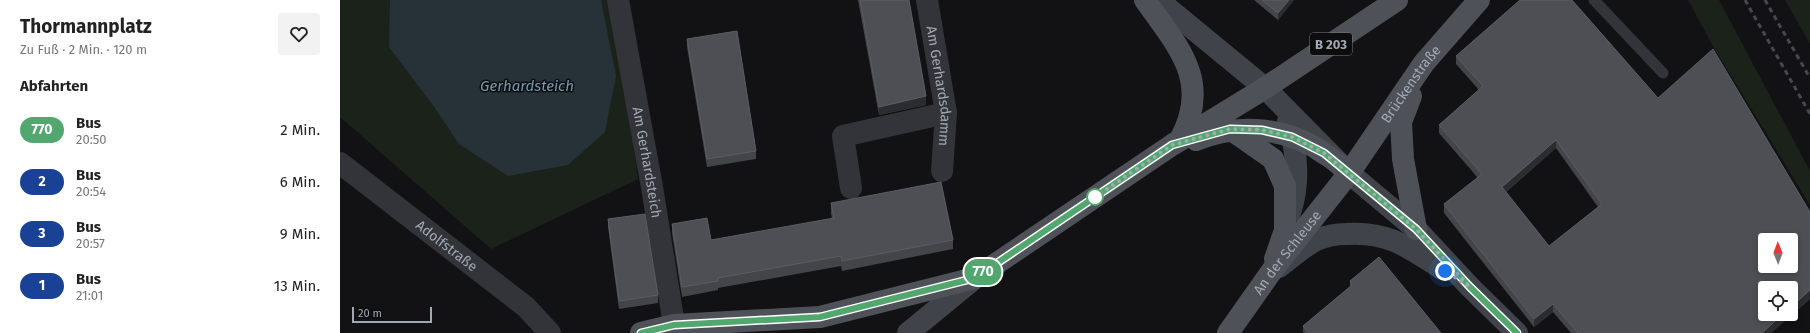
<!DOCTYPE html>
<html lang="de">
<meta charset="utf-8">
<style>
:root{--surface:#fff;--page:#f2f2f2;--text:#222;--muted:#767676}
body{margin:0;font-family:"Fira Sans",sans-serif;background:var(--page);color:var(--text);height:100vh;display:flex;flex-direction:column;font-size:15px;white-space:nowrap}
*{box-sizing:border-box;margin:0}
p{font-size:13px;color:var(--muted)}
.icon{flex:none;width:22px;height:22px;fill:none;stroke:currentColor;stroke-width:2;stroke-linecap:round;stroke-linejoin:round}
.map{position:relative;flex:1;overflow:hidden}
.drawer{display:flex;flex-direction:column;background:var(--surface);width:340px}
.drawer>*{flex:none}
.badge{padding:0 8px;border-radius:13px;font-size:14px;line-height:26px}
.needle{width:26px;rotate:359deg}
.fabs{position:absolute;left:1418px;top:233px;display:grid;gap:8px}
.fabs a{display:grid;place-items:center;width:40px;height:40px;border-radius:4px;background:var(--surface);box-shadow:0 2px 6px #0003;font-size:20px}
.scale{position:absolute;left:12px;bottom:10px;width:80px;box-sizing:border-box;padding-left:4px;border:2px solid #a2a9b5;border-top:0;font-size:11px;line-height:14px;white-space:nowrap;color:#a2a9b5;-webkit-text-stroke:3px #0d0d0e;paint-order:stroke}
.you{position:absolute;width:20px;height:20px;margin:-10px;border:3px solid #fff;border-radius:50%;background:#1a73e8;box-shadow:0 0 0 6px #1a73e833}
.map>.badge{position:absolute;translate:-50% -50%;box-shadow:0 0 0 2px #fff}
h2{padding:0 20px;font-size:15px;line-height:36px}
.round{display:grid;place-items:center;flex:none;width:42px;height:42px;border-radius:4px;background:var(--page)}
.headline{display:flex;align-items:center;justify-content:space-between;height:68px;padding:0 20px}
h1{font-size:19px;font-weight:700;line-height:30px}
ul{padding:0;list-style:none}
li{display:flex;align-items:center;gap:12px;height:52px;padding:0 20px}
li div{flex:1}
li b{display:block;font-size:15px}
li em{font-style:normal}
li .badge{min-width:44px;font-weight:700;text-align:center}
main{display:flex;flex:1;min-height:0}
.map>svg:first-child{display:block}
</style>
<main>
<section class="drawer">
<div class="headline"><div><h1>Thormannplatz</h1><p>Zu Fuß · 2 Min. · 120 m</p></div><a class="round"><svg class="icon" aria-label="heart" viewBox="0 0 24 24"><path d="M12 20l-8-8c-3-5 5-10 8-4 3-6 11-1 8 4z"/></svg></a></div>
<h2>Abfahrten</h2>
<ul>
<li><span class="badge" style="background:#51a76d;color:#fff">770</span><div><b>Bus</b><p>20:50</p></div><em>2 Min.</em></li>
<li><span class="badge" style="background:#194196;color:#fff">2</span><div><b>Bus</b><p>20:54</p></div><em>6 Min.</em></li>
<li><span class="badge" style="background:#194196;color:#fff">3</span><div><b>Bus</b><p>20:57</p></div><em>9 Min.</em></li>
<li><span class="badge" style="background:#194196;color:#fff">1</span><div><b>Bus</b><p>21:01</p></div><em>13 Min.</em></li>
</ul>
</section>
<div class="map">
<svg width="1470" height="333" viewBox="0 0 1470 333">
<rect width="100%" height="100%" fill="#121214"/>
<g fill="#1a221a">
<polygon points="0,0 270,0 283,66 298,179 151,249 0,117"/>
<polygon points="1348,0 1379,0 1470,171 1470,205 1375,50"/>
<polygon points="1445,0 1470,0 1470,44"/>
</g>
<polygon fill="#273138" points="50,0 261,0 276,76 265,132 228,165 168,176 119,144 95,108 49,47"/>
<g fill="none" stroke-linecap="round" stroke-linejoin="round">
<polyline stroke="#323439" stroke-width="11" points="1254,0 1323,73"/>
<g stroke="#323439" stroke-width="22">
<path id="s1" d="M278,0L312,187L334,325"/>
<path id="s2" d="M587,0L606,113L602,171"/>
<path id="s3" d="M0,163L186,307L210,333"/>
<polyline points="511,188 503,136 606,113"/>
</g>
<g stroke="#404349" stroke-width="22">
<polyline points="818,0 925,88 1009,173 1076,229 1130,287 1177,333"/>
<path d="M948,121C957,151 960,183 950,213"/>
<path d="M939,267C951,258 963,247 976,240C986,236 996,234 1006,234C1048,231 1068,247 1102,269"/>
<polyline points="568,333 635,278"/>
</g>
<g stroke="#4e5158" stroke-width="22">
<path d="M805,0C838,47 872,81 840,140"/>
<polyline points="1071,96 1061,122 1063,159 1076,229"/>
<polyline points="890,129 933,159 945,186 945,230 935,259"/>
<path d="M856,140C898,123 948,127 985,154C994,159 1001,166 1009,173"/>
<polyline points="301,333 334,325 480,317 635,278 832,145 925,88 1057,0"/>
<path id="s4" d="M888,333L931,272L1009,173L1084,63L1139,0"/>
</g>
<g stroke="#45484e" stroke-width="3" stroke-dasharray="5 4" stroke-linecap="butt">
<polyline points="1405,0 1470,114"/>
<polyline points="1425,0 1470,78"/>
</g>
</g>
<g fill="#434549" fill-rule="evenodd">
<polygon points="518,0 569,0 586,105 539,115"/>
<polygon points="914,0 954,0 938,20"/>
<polygon points="347,39 416,151 416,159 367,167 347,47"/>
<path d="M1116,56L1318,98L1470,212V299L1431,333H1231L1213,312L1194,327L1104,213V204L1138,178L1099,133V125L1139,90L1116,64ZM1216,148L1258,207L1209,246L1166,192Z"/>
<polygon points="491,203 613,240 613,249 502,271 501,266 378,288 378,290 342,297 332,233 332,224 371,240 492,219 491,213"/>
<polygon points="268,219 318,295 318,303 279,309 268,227"/>
<polygon points="1010,281 1101,333 964,333 963,332 963,326 1010,287"/>
</g>
<g fill="#2b2c2f">
<polygon points="949,0 954,0 938,20 938,13"/>
<polygon points="586,96 586,105 539,115 539,107"/>
<polygon points="1216,140 1216,148 1162,195 1162,187"/>
<polygon points="1470,290 1470,299 1431,333 1422,333 1443,314 1451,314 1451,307"/>
<polygon points="1213,304 1213,312 1194,327 1194,319"/>
</g>
<g fill="#4d4f55" stroke="#5b5d64" fill-rule="evenodd">
<polygon points="520,0 569,0 586,96 539,107"/>
<polygon points="922,0 949,0 938,13"/>
<path d="M1180,0H1232L1318,98L1373,49L1470,212V290L1451,307V288H1425V314H1443L1422,333H1238L1213,304L1194,319L1104,204L1142,174L1099,125L1143,86L1116,56ZM1216,140L1262,204L1209,246L1162,187ZM1425,240H1451V266H1425Z"/>
<polygon points="397,31 416,151 367,159 347,39"/>
<polygon points="601,182 613,240 502,261 501,256 378,278 378,281 342,287 332,224 367,218 371,240 494,218 491,203"/>
<polygon points="305,214 318,295 279,301 268,219"/>
<polygon points="1039,257 1101,333 969,333 963,326 1012,285 1010,281"/>
</g>
<g fill="none" stroke-linecap="round" stroke-linejoin="round">
<defs>
<polyline id="line" points="301,333 334,325 480,317 635,278 832,145 890,129 922,130 952,137 984,153 1076,229 1130,287 1177,333"/>
</defs>
<use href="#line" stroke="#fff" stroke-width="9"/>
<use href="#line" stroke="#51a76d" stroke-width="6"/>
<polyline stroke="#a2a9b5" stroke-width="4" stroke-dasharray="0 7.2" points="755,197 832,145 890,129 922,130 952,137 984,153 1076,229 1130,287 1105,271"/>
</g>
<circle fill="#fff" stroke="#51a76d" stroke-width="2" cx="755" cy="197" r="8"/>
<g text-anchor="middle" dominant-baseline="central" stroke-width="3" stroke-linejoin="round" paint-order="stroke">
<rect fill="#0d0d0e" stroke="#757a83" stroke-width="1" x="970" y="33" width="42" height="22" rx="3"/>
<g font-size="13" font-weight="bold" fill="#a2a9b5">
<text x="991" y="44">B 203</text>
</g>
<g font-size="14" fill="#a2a9b5" stroke="#0d0d0e">
<text stroke="none"><textPath href="#s4" startOffset="309">Brückenstraße</textPath></text>
<text stroke="none"><textPath href="#s2" startOffset="87">Am Gerhardsdamm</textPath></text>
<text stroke="none"><textPath href="#s1" startOffset="165">Am Gerhardsteich</textPath></text>
<text stroke="none"><textPath href="#s3" startOffset="135">Adolfstraße</textPath></text>
<text stroke="none"><textPath href="#s4" startOffset="100">An der Schleuse</textPath></text>
</g>
<g font-size="15" font-style="italic" fill="#769ab3" stroke="#0d0d0e">
<text x="187" y="86">Gerhardsteich</text>
</g>
</g>
</svg>
<div class="fabs">
<a><svg class="needle" viewBox="-14 -14 28 28"><path d="M0-13l5 13h-10z" fill="#e53935"/><path d="M0 13l5-13h-10z" fill="#767676"/></svg></a>
<a><svg class="icon" aria-label="locate" viewBox="0 0 24 24"><circle cx="12" cy="12" r="6"/><path d="M12 2v4M12 18v4M2 12h4M18 12h4"/></svg></a>
</div>
<div class="scale">20 m</div>
<div class="you" style="left:1105px;top:271px"></div>
<b class="badge" style="left:643px;top:272px;background:#51a76d;color:#fff">770</b>
</div>
</main>
